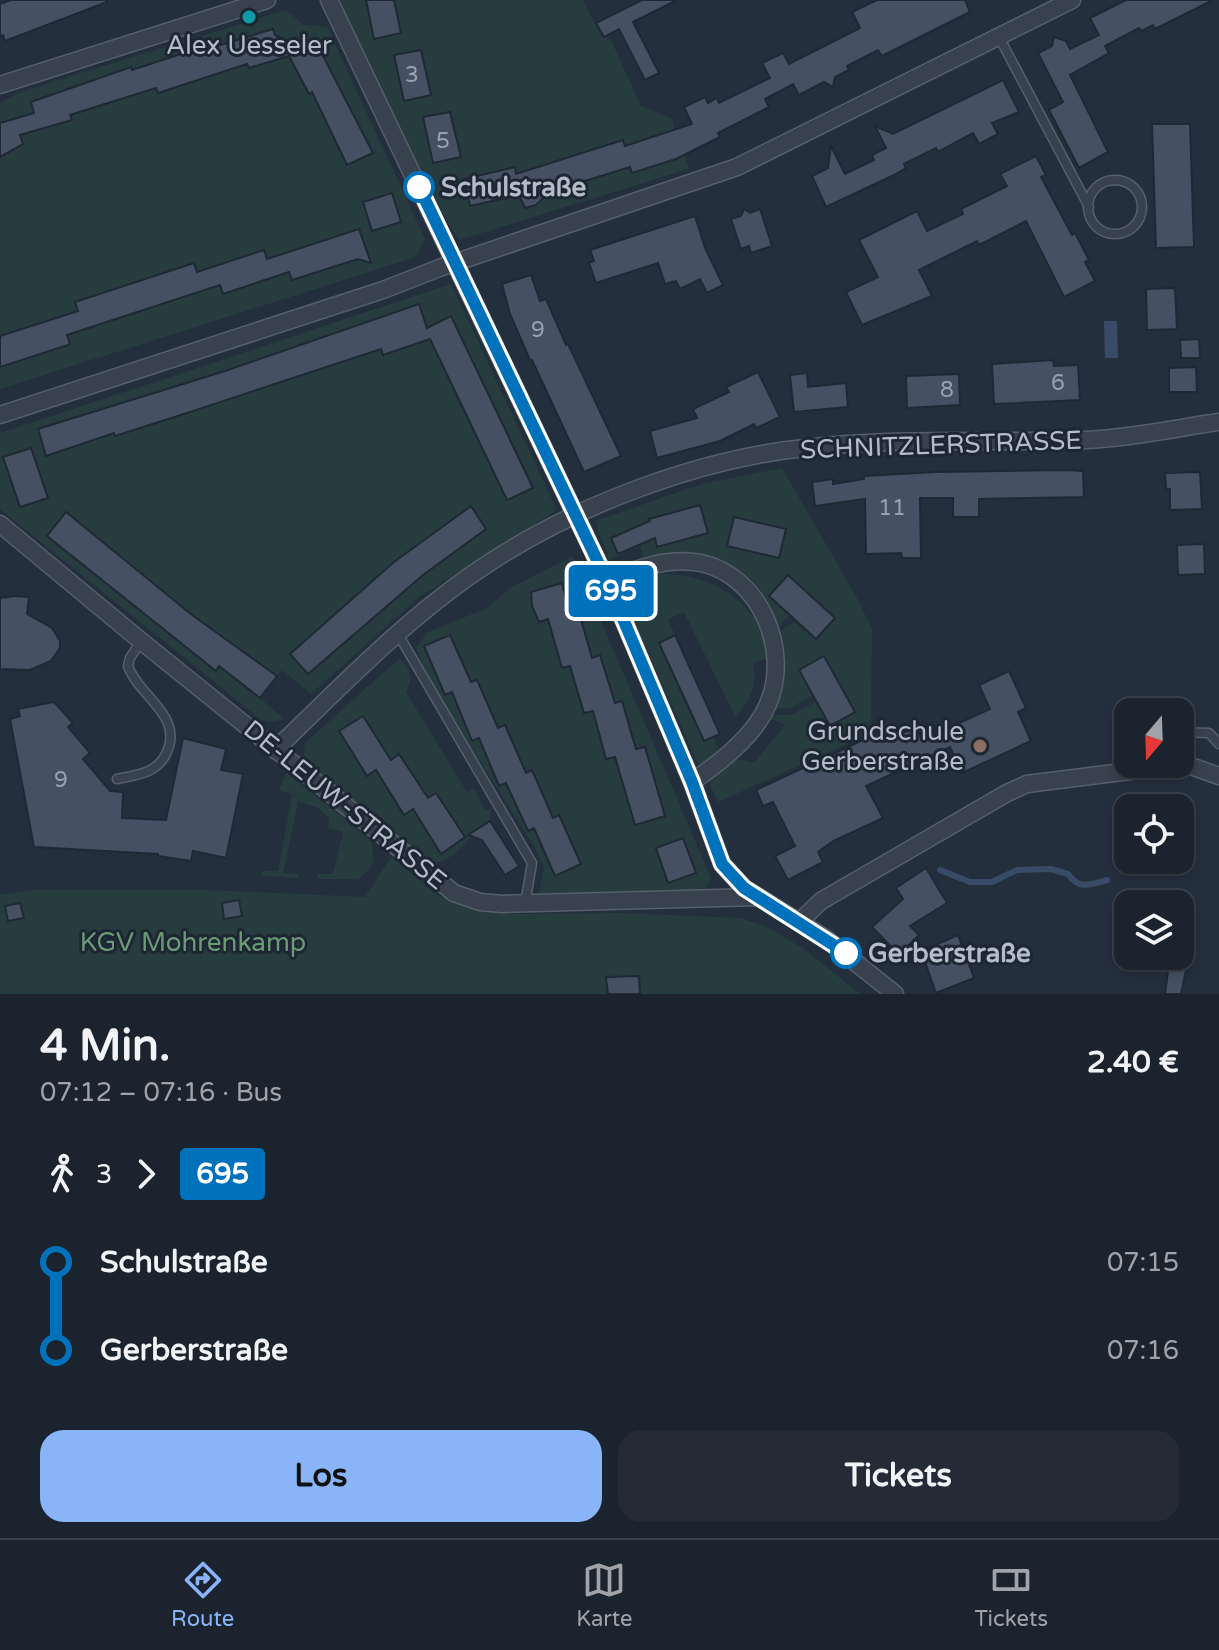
<!DOCTYPE html>
<html lang="de">
<meta charset="utf-8">
<style>
:root{--surface:#1b232e;--page:#242b36;--text:#f1f3f6;--muted:#a0a4aa;--line:#39404a;--accent:#8ab4f8}
body{margin:0;font-family:"Varela Round",sans-serif;background:var(--page);color:var(--text);height:100vh;display:flex;flex-direction:column;font-size:30px;white-space:nowrap}
*{box-sizing:border-box;margin:0}
p{font-size:26px;color:var(--muted)}
.icon{flex:none;width:44px;height:44px;fill:none;stroke:currentColor;stroke-width:2;stroke-linecap:round;stroke-linejoin:round}
.map{position:relative;height:994px;overflow:hidden}
.panel{display:flex;flex-direction:column;background:var(--surface);flex:1}
.panel>*{flex:none}
.badge{padding:0 16px;border-radius:6px;font-size:28px;line-height:52px}
.needle{width:52px;rotate:199deg}
.fabs{position:absolute;left:1114px;top:698px;display:grid;gap:16px}
.fabs a{display:grid;place-items:center;width:80px;height:80px;border-radius:16px;background:var(--surface);box-shadow:0 4px 12px #0003,0 0 0 2px var(--line);font-size:40px}
.map>.badge{position:absolute;translate:-50% -50%;box-shadow:0 0 0 4px #fff}
.legs{display:flex;align-items:center;gap:12px;height:88px;padding:0 40px;font-size:26px}
.legs p{margin-inline-start:auto}
.head{display:flex;align-items:center;justify-content:space-between;height:136px;padding:0 40px}
h1{font-size:44px;font-weight:800;line-height:60px}
.cta{display:flex;gap:16px;margin-top:auto;padding:16px 40px}
.cta a{flex:1;height:92px;border-radius:24px;background:var(--accent);color:#111;font-size:32px;font-weight:800;line-height:92px;text-align:center}
.cta a+a{background:var(--page);color:var(--text)}
ul{padding:0 40px;list-style:none}
li{display:flex;align-items:center;gap:28px;height:88px;font-size:30px}
li i{display:grid;place-items:center;width:12px;height:100%;margin:0 10px;background:currentColor}
li i::after{content:'';width:20px;height:20px;margin:-10px;border:6px solid;border-radius:50%;background:var(--surface)}
li p{margin-inline-start:auto}
li:first-child i{background:linear-gradient(#0000 50%,currentColor 0)}
li:last-child i{background:linear-gradient(currentColor 50%,#0000 0)}
.tabs{display:flex;justify-content:space-around;align-items:center;height:112px;border-top:2px solid var(--line);background:var(--surface);font-size:22px;color:var(--muted)}
.tabs a{display:grid;justify-items:center;gap:4px}
.tabs .current{color:var(--accent)}
.map>svg:first-child{display:block}
</style>
<div class="map">
<svg width="1219" height="994" viewBox="0 0 1219 994">
<rect width="100%" height="100%" fill="#242f3e"/>
<g fill="#263c3f">
<polygon points="342,0 583,0 602,38 610,38 641,106 671,118 689,169 459,240 443,214 339,4"/>
<polygon points="286,10 304,25 327,27 425,239 416,257 0,389 0,103 16,94 77,74"/>
<polygon points="451,284 557,510 419,597 311,694 282,670 260,698 284,719 269,722 260,719 0,509 0,433"/>
<polygon points="782,468 857,598 872,629 871,733 718,802 709,782 733,758 754,763 785,725 769,718 770,715 791,715 817,701 831,725 855,712 824,656 799,670 813,695 790,708 773,709 777,633 795,622 816,639 835,618 788,575 769,596 790,615 775,629 746,582 680,555 644,559 641,546 609,560 595,521 702,484"/>
<polygon points="573,556 711,878 704,890 537,901 544,867 534,846 456,724 423,667 416,647 428,632 485,609 512,587"/>
<path d="M659,574C696,573 731,587 754,617C760,624 765,630 767,639C768,645 767,652 768,658L753,663C758,682 750,704 735,716L684,612L668,619L675,635L659,643L704,741L714,737L720,756L700,768L621,592Z"/>
<path d="M399,659C412,671 413,676 406,692L467,792L473,788L485,809L491,810L490,820C470,834 450,870 425,862L303,759L305,743Z"/>
<polygon points="286,772 372,841 373,863 369,870 358,879 318,879 318,874 333,874 343,832 328,828 329,818 317,807 298,802 283,873 299,874 297,878 262,876 262,871 278,871 292,794 279,790"/>
<polygon points="391,857 440,896 481,911 509,914 620,913 740,918 767,927 804,949 860,994 0,994 0,895 31,890 206,890 365,897"/>
</g>
<polygon fill="#394c67" points="1104,321 1117,321 1118,358 1105,358"/>
<g fill="none" stroke-linecap="round" stroke-linejoin="round">
<path stroke="#394c67" stroke-width="6" d="M940,870L970,882H992L1017,870L1051,869L1068,874C1079,890 1090,885 1107,880"/>
</g>
<g fill="#455162" stroke="#1f2835" stroke-width="2">
<polygon points="11,0 107,0 107,2 5,41 3,35 0,36 0,4"/>
<polygon points="366,0 394,0 401,33 374,39"/>
<polygon points="642,0 677,0 633,22 659,73 645,80 619,29 604,37 596,23"/>
<polygon points="877,0 965,0 970,12 882,56 878,50 847,66 849,70 835,77 833,87 824,82 799,95 793,84 765,99 769,107 718,133 720,137 676,159 632,173 630,167 559,189 545,196 536,205 525,208 519,195 470,206 464,179 515,167 516,174 623,140 625,146 692,124 684,107 705,97 708,103 717,98 719,103 770,78 762,63 783,53 789,64 860,28 852,12"/>
<polygon points="1126,0 1213,0 1155,29 1153,25 1141,31 1139,28 1105,46 1109,53 1070,75 1108,152 1079,168 1049,110 1063,102 1038,53 1052,46 1054,37 1066,41 1070,49 1099,35 1090,18"/>
<polygon points="273,29 275,35 295,45 314,53 320,50 373,153 347,165 312,92 309,94 289,56 249,68 247,64 158,93 156,88 70,115 72,120 20,135 23,144 0,157 0,123 34,113 31,102 131,67 132,70 193,50 213,44 214,47"/>
<polygon points="421,50 431,95 404,101 394,55"/>
<polygon points="1003,80 1019,112 992,123 998,134 979,144 973,133 938,152 936,148 904,164 906,168 894,175 826,207 812,176 828,168 831,146 845,174 874,160 872,155 886,148 875,126 893,134"/>
<polygon points="450,112 461,157 433,163 423,117"/>
<polygon points="1152,124 1190,124 1194,247 1156,248"/>
<polygon points="1036,156 1046,175 1041,177 1072,235 1075,233 1089,260 1085,262 1095,281 1064,297 1026,221 979,245 977,241 919,270 932,296 862,325 846,292 878,277 859,240 917,211 927,231 963,214 961,209 1007,186 1000,174"/>
<polygon points="392,193 401,222 372,231 363,202"/>
<polygon points="744,209 750,213 760,209 772,246 751,253 749,246 741,249 731,219 741,216"/>
<polygon points="695,216 705,248 723,285 707,293 700,279 680,289 676,281 665,284 658,263 596,283 589,263 594,261 590,250"/>
<polygon points="359,229 371,263 358,259 292,280 289,272 223,294 220,285 67,335 70,344 68,345 0,367 0,336 78,311 75,302 194,263 197,272 264,250 267,259"/>
<polygon points="531,275 540,301 546,299 566,345 568,344 621,456 584,472 532,360 530,360 510,314 502,284"/>
<polygon points="1175,288 1177,329 1147,330 1146,289"/>
<polygon points="419,304 427,328 451,316 533,488 507,500 430,339 383,355 381,349 184,414 115,436 114,433 46,456 38,429 225,371"/>
<polygon points="1199,339 1200,358 1181,358 1180,340"/>
<polygon points="1053,360 1054,366 1078,365 1080,400 994,404 992,364"/>
<polygon points="1196,367 1197,392 1169,392 1169,368"/>
<polygon points="758,372 780,417 756,428 754,424 720,441 657,458 650,431 697,418 693,409 729,392 726,387"/>
<polygon points="807,373 808,387 846,383 848,407 794,412 790,375"/>
<polygon points="959,374 960,405 907,408 906,376"/>
<polygon points="31,448 48,498 20,507 3,457"/>
<polygon points="1066,470 1083,471 1084,497 979,499 979,517 953,517 953,498 920,498 921,558 902,558 901,553 866,554 865,499 815,506 812,482 833,479 833,484 864,479 864,476 936,472"/>
<polygon points="1200,472 1202,509 1170,510 1170,489 1166,489 1165,473"/>
<polygon points="700,505 708,533 657,547 655,538 618,554 611,538 650,521 649,519"/>
<polygon points="471,506 486,529 423,575 308,674 290,654 394,562"/>
<polygon points="66,512 192,615 277,676 260,698 219,666 216,671 47,536"/>
<polygon points="734,517 786,529 779,558 727,546"/>
<polygon points="1204,544 1205,574 1178,575 1177,545"/>
<polygon points="788,575 835,618 816,639 769,596"/>
<polygon points="562,583 569,612 578,609 592,658 600,655 615,703 622,701 636,749 645,747 665,816 635,825 615,757 606,759 593,711 584,713 570,666 562,668 548,619 539,622 532,606 531,592"/>
<polygon points="15,596 29,597 27,614 52,628 60,641 60,648 51,661 30,670 0,669 0,598"/>
<polygon points="450,635 471,682 477,680 498,728 505,725 526,773 532,770 553,818 559,815 581,864 555,876 534,828 528,831 506,783 499,786 479,738 472,741 452,692 445,695 424,646"/>
<polygon points="675,635 720,734 704,741 659,643"/>
<polygon points="824,656 855,712 830,726 799,670"/>
<polygon points="1009,671 1026,708 1018,712 1031,741 962,773 950,747 866,786 883,818 833,841 818,852 823,862 788,880 775,856 795,846 773,802 763,806 756,790 880,732 884,742 911,729 914,736 919,734 922,740 990,709 979,685"/>
<polygon points="54,702 73,723 68,727 90,753 83,759 110,791 123,792 122,818 166,820 183,738 226,749 221,770 243,774 226,858 193,851 191,861 158,856 158,854 34,847 10,719 20,716 18,709"/>
<polygon points="363,716 391,760 399,754 428,798 436,793 465,837 441,854 413,809 404,815 376,770 367,776 339,731"/>
<polygon points="490,821 519,866 505,875 482,840 468,835"/>
<polygon points="683,838 696,873 668,883 656,848"/>
<polygon points="926,868 947,903 910,926 919,935 899,955 872,927 903,899 896,888"/>
<polygon points="239,900 242,916 224,919 222,903"/>
<polygon points="20,903 24,918 8,921 5,906"/>
<polygon points="958,935 974,978 936,993 921,951"/>
<polygon points="1170,956 1189,956 1181,994 1165,994"/>
<polygon points="639,976 640,994 608,994 606,977"/>
</g>
<g fill="none" stroke-linecap="round" stroke-linejoin="round">
<defs>
<g id="lane">
<polyline points="999,37 1089,207"/>
<circle cx="1115" cy="207" r="27"/>
<polyline points="398,634 532,863 525,904"/>
<polyline points="1180,732 1209,733 1219,744"/>
<path d="M117,779C136,775 156,774 166,754C185,716 139,697 128,666L130,658L141,641"/>
</g>
<g id="street">
<polyline points="329,0 607,581 692,782 722,864 744,888 825,938 895,994"/>
<polyline points="0,85 267,0"/>
<polyline points="0,415 383,290 442,267 737,167 1072,0"/>
<polyline points="0,524 141,641 454,893 480,902 502,904 757,897"/>
<path d="M607,581C638,568 667,557 701,563C761,576 791,651 768,704C755,736 719,763 692,782"/>
<path d="M275,750C343,685 410,614 489,563C577,505 699,459 804,448C898,437 993,443 1087,440C1131,438 1176,428 1219,422"/>
<polyline points="799,922 821,901 1007,793 1027,784 1185,764 1219,776"/>
</g>
</defs>
<use href="#lane" stroke="#565f6c" stroke-width="11"/>
<use href="#street" stroke="#565f6c" stroke-width="19"/>
<use href="#lane" stroke="#38414e" stroke-width="8"/>
<use href="#street" stroke="#38414e" stroke-width="16"/>
</g>
<g fill="none" stroke-linecap="round" stroke-linejoin="round">
<defs>
<polyline id="line-1" points="419,187 607,581 692,782 722,864 744,888 846,953"/>
</defs>
<use href="#line-1" stroke="#fff" stroke-width="18"/>
<use href="#line-1" stroke="#0072bc" stroke-width="12"/>
</g>
<circle fill="#0f9aa8" stroke="#1d2633" stroke-width="3" cx="249" cy="17" r="8"/>
<g fill="#fff" stroke="#0072bc" stroke-width="4">
<circle cx="419" cy="187" r="14"/>
<circle cx="846" cy="953" r="14"/>
</g>
<circle fill="#8d6e63" stroke="#1d2633" stroke-width="3" cx="980" cy="746" r="8"/>
<g text-anchor="middle" dominant-baseline="central" stroke-width="6" stroke-linejoin="round" paint-order="stroke">
<g font-size="22" fill="#98a1af">
<text x="412" y="75">3</text>
<text x="443" y="141">5</text>
<text x="538" y="330">9</text>
<text x="1058" y="383">6</text>
<text x="947" y="390">8</text>
<text x="892" y="508">11</text>
<text x="61" y="780">9</text>
</g>
<g font-size="26" fill="#b4bcc9" stroke="#1d2633">
<text x="249" y="45">Alex Uesseler</text>
<text x="964" y="731" text-anchor="end">Grundschule<tspan x="964" dy="30">Gerberstraße</tspan></text>
</g>
<g font-size="26" font-weight="bold" fill="#b4bcc9" stroke="#1d2633" text-anchor="start">
<text x="441" y="187">Schulstraße</text>
<text x="868" y="953">Gerberstraße</text>
</g>
<g font-size="26" fill="#b4bcc9" stroke="#1d2633">
<text transform="translate(941 445) rotate(-2)">SCHNITZLERSTRASSE</text>
<text transform="translate(345 805) rotate(39)">DE-LEUW-STRASSE</text>
</g>
<g font-size="26" fill="#6b9a76" stroke="#1d2633">
<text x="193" y="942">KGV Mohrenkamp</text>
</g>
</g>
</svg>
<div class="fabs">
<a><svg class="needle" viewBox="-14 -14 28 28"><path d="M0-13l5 13h-10z" fill="#e53935"/><path d="M0 13l5-13h-10z" fill="#a0a4aa"/></svg></a>
<a><svg class="icon" aria-label="locate" viewBox="0 0 24 24"><circle cx="12" cy="12" r="6"/><path d="M12 2v4M12 18v4M2 12h4M18 12h4"/></svg></a>
<a><svg class="icon" aria-label="layers" viewBox="0 0 24 24"><path d="M12 4l9 5-9 5-9-5zM3 14l9 5 9-5"/></svg></a>
</div>
<b class="badge" style="left:611px;top:591px;background:#0072bc;color:#fff">695</b>
</div>
<section class="panel">
<div class="head"><div><h1>4 Min.</h1><p>07:12 – 07:16 · Bus</p></div><b>2.40 €</b></div>
<div class="legs"><svg class="icon" aria-label="walk" viewBox="0 0 24 24"><circle cx="13" cy="4" r="2"/><path d="M13 8l-2 6 4 7M11 14l-3 7M7 12l3-4h3l4 4"/></svg>3<svg class="icon" aria-label="forward" viewBox="0 0 24 24"><path d="M9 5l7 7-7 7"/></svg><b class="badge" style="background:#0072bc;color:#fff">695</b></div>
<ul>
<li><i style="color:#0072bc"></i><b>Schulstraße</b><p>07:15</p></li>
<li><i style="color:#0072bc"></i><b>Gerberstraße</b><p>07:16</p></li>
</ul>
<div class="cta"><a>Los</a><a>Tickets</a></div>
</section>
<nav class="tabs">
<a class="current"><svg class="icon" aria-label="directions" viewBox="0 0 24 24"><path d="M12 3l9 9-9 9-9-9zM9 14v-3h6M13 9l2 2-2 2"/></svg>Route</a>
<a><svg class="icon" aria-label="map" viewBox="0 0 24 24"><path d="M3 6l6-2 6 2 6-2v14l-6 2-6-2-6 2zM9 4v14M15 6v14"/></svg>Karte</a>
<a><svg class="icon" aria-label="tickets" viewBox="0 0 24 24"><path d="M3 7h18v10H3zM15 7v10"/></svg>Tickets</a>
</nav>
